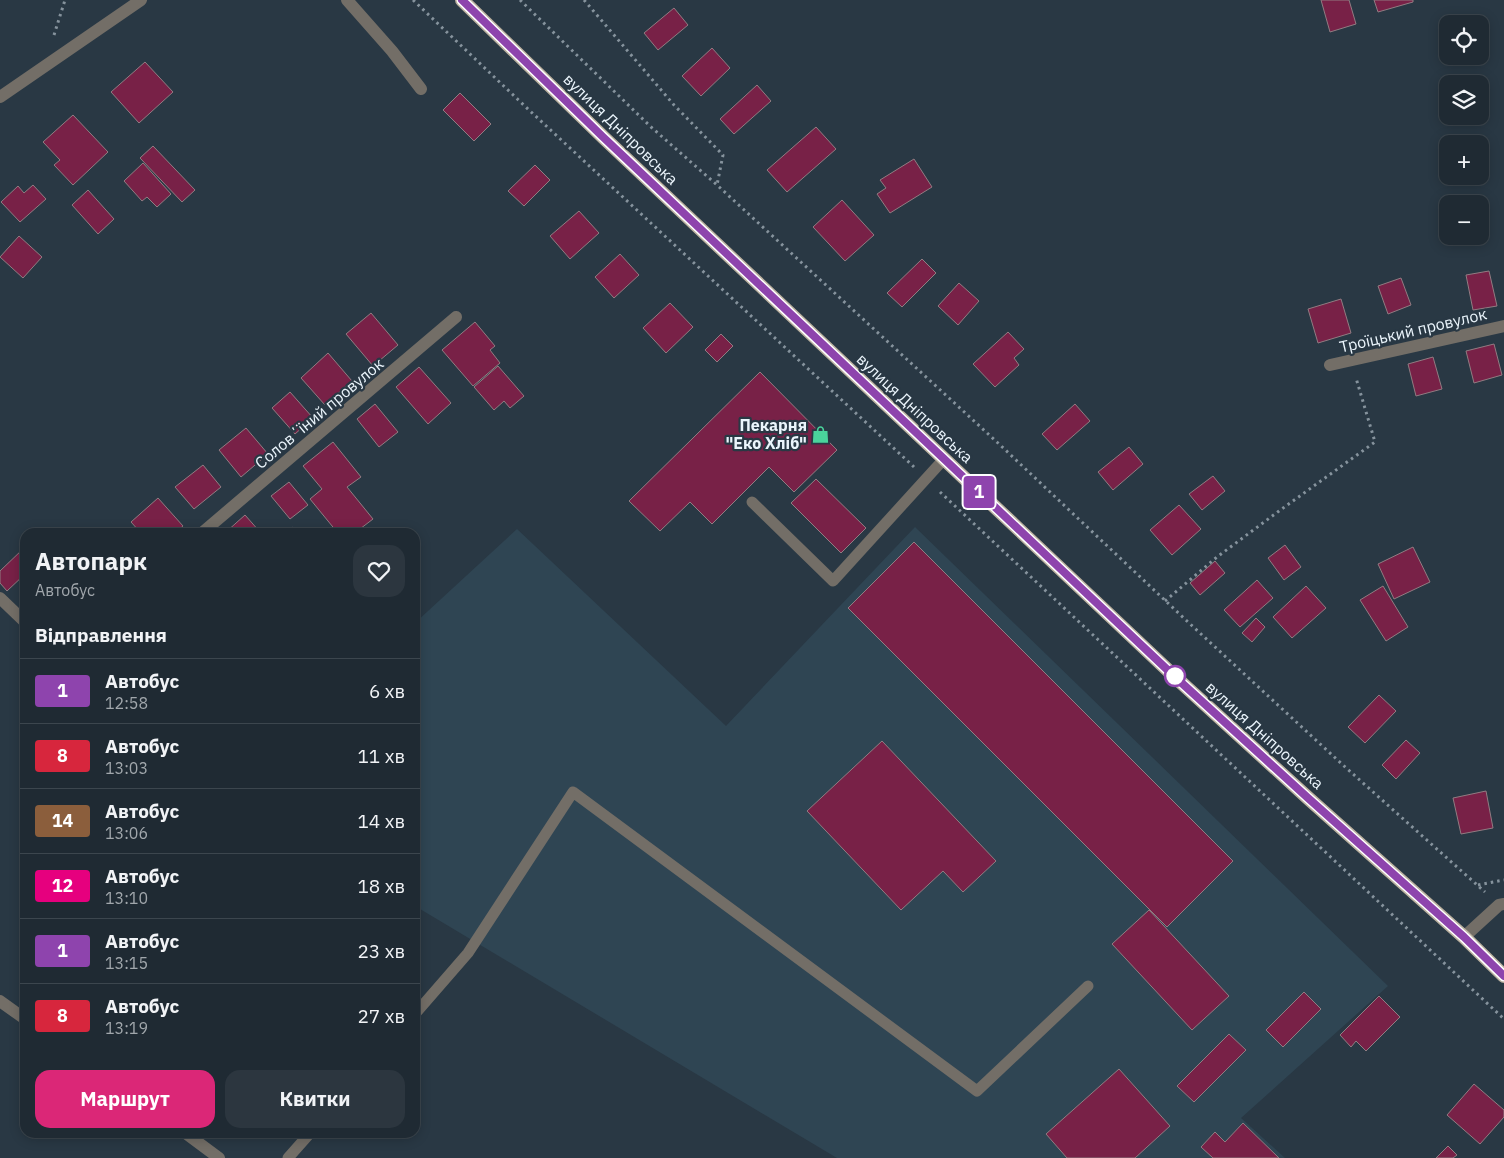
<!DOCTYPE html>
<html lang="uk">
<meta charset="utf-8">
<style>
:root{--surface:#1f2a33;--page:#2c363f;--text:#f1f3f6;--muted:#a1a7ac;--line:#3c464e;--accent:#db2777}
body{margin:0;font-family:"IBM Plex Sans",sans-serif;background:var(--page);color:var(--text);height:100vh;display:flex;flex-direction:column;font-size:19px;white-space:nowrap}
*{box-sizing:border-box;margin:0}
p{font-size:16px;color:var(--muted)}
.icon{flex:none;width:28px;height:28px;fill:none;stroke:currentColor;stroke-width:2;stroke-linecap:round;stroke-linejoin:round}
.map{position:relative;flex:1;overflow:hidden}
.side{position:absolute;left:20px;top:528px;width:400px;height:610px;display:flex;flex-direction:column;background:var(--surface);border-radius:15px;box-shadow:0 2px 12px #0003,0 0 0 1px var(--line)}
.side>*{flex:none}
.badge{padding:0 10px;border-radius:4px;font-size:18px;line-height:32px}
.buttons{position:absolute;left:1439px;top:15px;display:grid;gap:10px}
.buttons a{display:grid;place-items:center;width:50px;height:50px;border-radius:10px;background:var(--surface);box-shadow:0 2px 12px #0003,0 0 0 1px var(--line);font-size:25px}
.map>.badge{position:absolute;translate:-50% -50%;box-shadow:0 0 0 2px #fff}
h2{padding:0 15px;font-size:19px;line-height:45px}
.round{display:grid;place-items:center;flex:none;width:52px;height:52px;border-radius:15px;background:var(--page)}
.overview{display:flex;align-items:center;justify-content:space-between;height:85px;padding:0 15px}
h1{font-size:24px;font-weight:700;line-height:38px}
.primary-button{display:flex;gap:10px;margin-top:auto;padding:10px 15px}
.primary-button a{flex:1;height:58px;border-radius:15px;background:var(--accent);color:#fff;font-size:20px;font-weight:700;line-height:58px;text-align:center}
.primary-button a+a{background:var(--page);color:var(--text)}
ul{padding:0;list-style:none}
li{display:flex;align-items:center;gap:15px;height:65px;padding:0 15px;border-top:1px solid var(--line)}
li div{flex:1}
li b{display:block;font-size:19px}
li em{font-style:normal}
li .badge{min-width:55px;font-weight:700;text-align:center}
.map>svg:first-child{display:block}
</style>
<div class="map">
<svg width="1504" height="1158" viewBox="0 0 1504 1158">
<rect width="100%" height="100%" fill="#293844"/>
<polygon fill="#2f4553" points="915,527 1388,986 1241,1118 1285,1158 837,1158 415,906 415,623 517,529 726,726"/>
<g fill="#782147" stroke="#917c82">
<polygon points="1321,0 1349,0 1356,24 1330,32"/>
<polygon points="1374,0 1413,0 1413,2 1378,12"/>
<polygon points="674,8 688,25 658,50 644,33"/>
<polygon points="712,48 730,68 701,96 682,76"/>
<polygon points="145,62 173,92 139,123 111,92"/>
<polygon points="757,85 771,101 734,134 720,119"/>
<polygon points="460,93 491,124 474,141 443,110"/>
<polygon points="73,115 108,152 73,185 54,165 60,160 43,142"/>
<polygon points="816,127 836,149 787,192 767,170"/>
<polygon points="153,146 195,190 182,202 140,158"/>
<polygon points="914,159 932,187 890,213 877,194 886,188 880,180"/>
<polygon points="143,163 171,194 157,207 147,197 142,201 124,181"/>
<polygon points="535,165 550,180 524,206 508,191"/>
<polygon points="33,185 46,199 20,222 1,202 18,186 24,193"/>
<polygon points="88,190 114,219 98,234 72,205"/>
<polygon points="842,200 874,235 845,261 813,227"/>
<polygon points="579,211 599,233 570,259 550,236"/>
<polygon points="19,236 42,257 23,278 0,257"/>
<polygon points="620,254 639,275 614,298 595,277"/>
<polygon points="922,259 936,273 902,307 887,293"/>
<polygon points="1489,271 1497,306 1473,310 1466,275"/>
<polygon points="1401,278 1411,305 1388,314 1378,286"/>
<polygon points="959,283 979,301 958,325 938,306"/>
<polygon points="1341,299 1351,333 1318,343 1308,309"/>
<polygon points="670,303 693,327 666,353 643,328"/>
<polygon points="371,313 398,345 373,366 346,334"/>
<polygon points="475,322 495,346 490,350 500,363 473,386 442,350"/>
<polygon points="1008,332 1024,349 1014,358 1019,365 995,387 973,364"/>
<polygon points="721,334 733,346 717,362 705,350"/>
<polygon points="1494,344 1502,375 1474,383 1466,351"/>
<polygon points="328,353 352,381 325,405 301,378"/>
<polygon points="1433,357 1442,389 1416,396 1408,364"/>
<polygon points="498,366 524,396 510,408 504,401 494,410 474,387"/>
<polygon points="419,367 451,403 428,424 396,387"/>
<polygon points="760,372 837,450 794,492 769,467 712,524 690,502 660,531 629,501"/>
<polygon points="290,392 313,418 295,434 272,408"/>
<polygon points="375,404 398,432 379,447 357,419"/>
<polygon points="1075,404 1090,421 1057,450 1042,434"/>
<polygon points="246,428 268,454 241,477 219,450"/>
<polygon points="333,442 361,477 347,487 373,519 356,532 337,532 310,499 322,489 303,466"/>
<polygon points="1129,447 1143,464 1113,490 1098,472"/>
<polygon points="203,465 221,487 194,509 175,487"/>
<polygon points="1213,476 1225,491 1202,510 1189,494"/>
<polygon points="816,479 866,528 841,553 791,503"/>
<polygon points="289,482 308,505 290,519 271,496"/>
<polygon points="158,498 183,526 176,532 140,532 131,522"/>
<polygon points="1179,505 1201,529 1172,555 1150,530"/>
<polygon points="245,515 260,532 226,532"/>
<polygon points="293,527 297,532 287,532"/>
<polygon points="914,542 1233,861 1167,927 848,608"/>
<polygon points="1285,545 1301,567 1284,580 1268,558"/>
<polygon points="1413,547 1430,582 1394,599 1378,564"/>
<polygon points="24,548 25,574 7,591 0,583 0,571"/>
<polygon points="1215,561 1225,573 1200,595 1190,583"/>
<polygon points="1257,580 1273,598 1240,627 1224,610"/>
<polygon points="1306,586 1326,608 1292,638 1273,617"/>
<polygon points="1383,586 1408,627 1386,641 1360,600"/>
<polygon points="1256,618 1265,627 1252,642 1242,633"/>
<polygon points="1379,695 1396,711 1365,743 1348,727"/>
<polygon points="1406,740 1420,753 1396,779 1382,765"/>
<polygon points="882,741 996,861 963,892 943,871 901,910 807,811"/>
<polygon points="1486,791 1493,828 1461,834 1453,798"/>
<polygon points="1149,910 1229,996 1192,1030 1112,944"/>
<polygon points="1304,992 1321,1009 1283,1047 1266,1030"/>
<polygon points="1379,996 1400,1017 1366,1051 1356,1041 1351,1047 1340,1035"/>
<polygon points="1229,1034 1246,1050 1194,1102 1177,1086"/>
<polygon points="1119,1069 1170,1126 1135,1158 1067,1158 1046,1134"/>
<polygon points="1474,1084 1504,1110 1504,1117 1480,1144 1447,1115"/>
<polygon points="1243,1123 1279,1158 1213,1158 1201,1147 1215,1132 1225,1142"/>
<polygon points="1448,1146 1457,1155 1453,1158 1436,1158"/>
</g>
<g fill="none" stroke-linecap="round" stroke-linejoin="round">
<g stroke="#86939d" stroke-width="3" stroke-dasharray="2.5 4" stroke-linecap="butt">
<polyline points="413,0 529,110 914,467"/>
<polyline points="520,0 651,127 717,185 998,443 1188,622 1344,766 1485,892"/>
<polyline points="584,0 674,105 723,155 717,185"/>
<polyline points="54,35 65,0"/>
<polyline points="940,492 1504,1019"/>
<polyline points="1165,601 1217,557 1279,511 1375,442 1356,378"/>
<polyline points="1478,885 1504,880"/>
</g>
<g stroke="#736e67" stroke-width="11">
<polyline points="752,502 833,581 944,459"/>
<polyline points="415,1014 468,953 573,792 977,1091 1088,986"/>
<polyline points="288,1158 311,1132"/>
</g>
<g stroke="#736e67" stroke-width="12">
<polyline points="347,0 392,51 421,89"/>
<polyline points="0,97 141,0"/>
<polyline points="1330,365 1504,326"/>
<polyline points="203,532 456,317"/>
<polyline points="0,598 25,622"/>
<polyline points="0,1001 25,1019"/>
<polyline points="184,1132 219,1158"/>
</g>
<polyline stroke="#736e67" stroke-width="12" points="1464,937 1499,905 1504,904"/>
<polyline stroke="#bab09f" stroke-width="14" points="462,0 603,137 1174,676 1308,798 1464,937 1504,976"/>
</g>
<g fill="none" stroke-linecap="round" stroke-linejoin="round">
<defs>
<polyline id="line" points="462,0 603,137 1174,676 1308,798 1464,937 1504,976"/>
</defs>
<use href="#line" stroke="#fff" stroke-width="11"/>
<use href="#line" stroke="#8e44ad" stroke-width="8"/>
</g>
<defs>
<symbol id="shop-bare" viewBox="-9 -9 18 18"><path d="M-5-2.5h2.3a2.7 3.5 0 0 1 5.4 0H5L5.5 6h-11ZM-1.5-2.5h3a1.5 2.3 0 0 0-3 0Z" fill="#4ad49c" stroke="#293844" stroke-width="2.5" paint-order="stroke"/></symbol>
</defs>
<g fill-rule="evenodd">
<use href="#shop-bare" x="808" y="422" width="25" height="25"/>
</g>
<circle fill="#fff" stroke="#8e44ad" stroke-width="2.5" cx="1175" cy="676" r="10"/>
<g text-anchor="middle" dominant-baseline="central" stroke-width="4.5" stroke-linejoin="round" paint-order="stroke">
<g font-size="16" fill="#ebf5fc" stroke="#293844">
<text transform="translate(621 129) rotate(44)">вулиця Дніпровська</text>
<text transform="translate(1413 330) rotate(-13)">Троїцький провулок</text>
<text transform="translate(915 408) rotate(43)">вулиця Дніпровська</text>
<text transform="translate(319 413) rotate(-40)">Соловʼїний провулок</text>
<text transform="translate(1265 735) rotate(42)">вулиця Дніпровська</text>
</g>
<g font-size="16" font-weight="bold" fill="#ebf5fc" stroke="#293844" text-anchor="end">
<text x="807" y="425">Пекарня<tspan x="807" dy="18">"Еко Хліб"</tspan></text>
</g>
</g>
</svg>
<div class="buttons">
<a><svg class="icon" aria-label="locate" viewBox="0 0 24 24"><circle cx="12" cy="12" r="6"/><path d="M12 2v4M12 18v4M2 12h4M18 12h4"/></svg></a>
<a><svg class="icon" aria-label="layers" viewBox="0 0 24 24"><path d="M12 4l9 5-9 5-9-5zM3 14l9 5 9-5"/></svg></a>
<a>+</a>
<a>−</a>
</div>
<b class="badge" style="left:979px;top:492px;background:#8e44ad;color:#fff">1</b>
<section class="side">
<div class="overview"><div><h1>Автопарк</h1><p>Автобус</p></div><a class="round"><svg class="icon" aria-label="heart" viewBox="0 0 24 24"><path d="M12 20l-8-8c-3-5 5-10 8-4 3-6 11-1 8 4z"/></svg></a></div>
<h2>Відправлення</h2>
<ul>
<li><span class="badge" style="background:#8e44ad;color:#fff">1</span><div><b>Автобус</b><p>12:58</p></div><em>6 хв</em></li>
<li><span class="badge" style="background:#d7263d;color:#fff">8</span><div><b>Автобус</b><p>13:03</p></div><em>11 хв</em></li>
<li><span class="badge" style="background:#8b5e3c;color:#fff">14</span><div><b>Автобус</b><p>13:06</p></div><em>14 хв</em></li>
<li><span class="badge" style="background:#e6007e;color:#fff">12</span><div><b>Автобус</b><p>13:10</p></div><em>18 хв</em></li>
<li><span class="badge" style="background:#8e44ad;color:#fff">1</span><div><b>Автобус</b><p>13:15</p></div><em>23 хв</em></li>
<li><span class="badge" style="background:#d7263d;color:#fff">8</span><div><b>Автобус</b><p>13:19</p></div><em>27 хв</em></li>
</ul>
<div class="primary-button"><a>Маршрут</a><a>Квитки</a></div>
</section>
</div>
